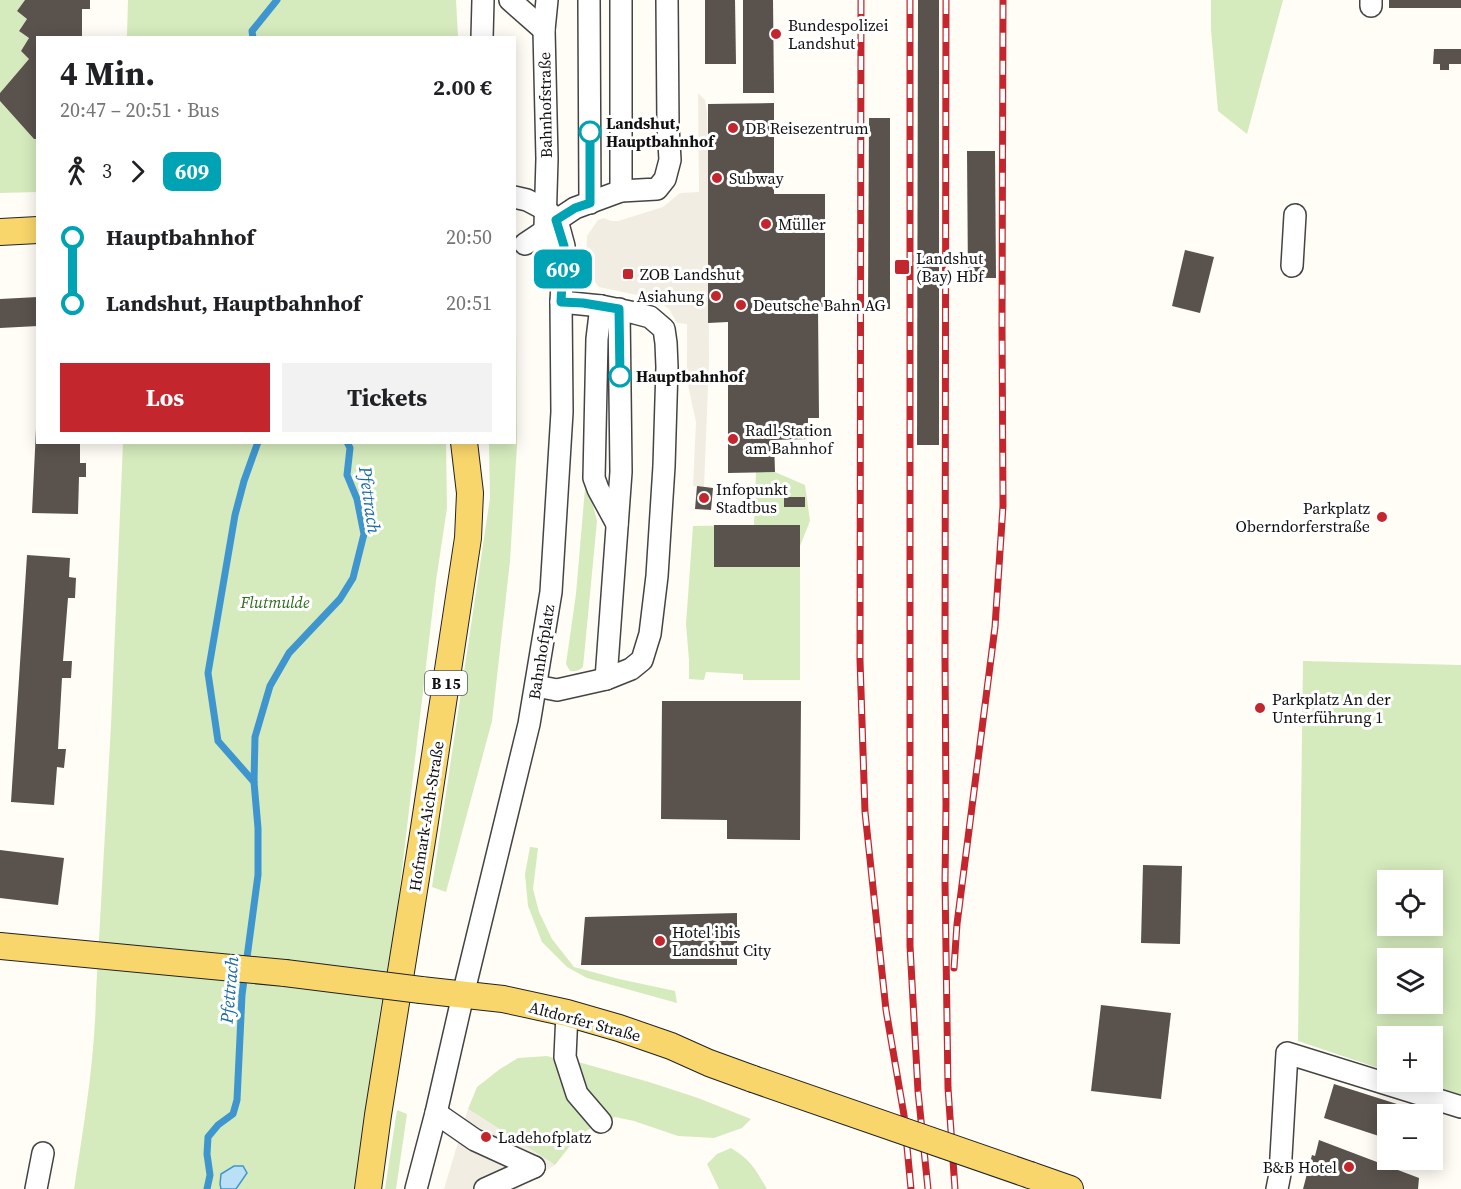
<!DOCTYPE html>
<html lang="de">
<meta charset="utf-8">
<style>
:root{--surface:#fff;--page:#f2f2f2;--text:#202124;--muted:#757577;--accent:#c4262e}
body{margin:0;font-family:"Source Serif 4",serif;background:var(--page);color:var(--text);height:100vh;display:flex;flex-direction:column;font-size:22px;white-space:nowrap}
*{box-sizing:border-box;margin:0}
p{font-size:20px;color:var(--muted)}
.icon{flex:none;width:33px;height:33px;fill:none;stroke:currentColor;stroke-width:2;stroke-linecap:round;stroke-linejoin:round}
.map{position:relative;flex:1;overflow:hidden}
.sheet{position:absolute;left:36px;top:36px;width:480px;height:408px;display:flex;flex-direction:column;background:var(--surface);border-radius:0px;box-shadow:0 3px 15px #0003}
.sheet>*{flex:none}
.badge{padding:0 12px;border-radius:9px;font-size:21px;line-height:39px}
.tools{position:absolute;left:1377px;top:870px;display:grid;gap:12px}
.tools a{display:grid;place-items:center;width:66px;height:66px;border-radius:0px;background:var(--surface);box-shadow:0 3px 15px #0003;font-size:30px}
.map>.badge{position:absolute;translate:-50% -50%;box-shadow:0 0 0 3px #fff}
.legs{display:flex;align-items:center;gap:9px;height:66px;padding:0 24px;font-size:20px}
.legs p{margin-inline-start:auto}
.overview{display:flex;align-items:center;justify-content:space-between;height:102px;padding:0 24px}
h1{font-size:33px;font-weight:700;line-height:45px}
.action{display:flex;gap:12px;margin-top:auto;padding:12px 24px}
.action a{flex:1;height:69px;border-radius:0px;background:var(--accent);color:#fff;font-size:24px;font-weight:700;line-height:69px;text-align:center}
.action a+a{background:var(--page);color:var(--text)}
ul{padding:0 24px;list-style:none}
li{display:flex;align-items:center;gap:21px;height:66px;font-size:22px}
li i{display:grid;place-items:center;width:9px;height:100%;margin:0 8px;background:currentColor}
li i::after{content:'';width:15px;height:15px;margin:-8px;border:4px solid;border-radius:50%;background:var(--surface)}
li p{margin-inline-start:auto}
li:first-child i{background:linear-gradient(#0000 50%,currentColor 0)}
li:last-child i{background:linear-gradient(currentColor 50%,#0000 0)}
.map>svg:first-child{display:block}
</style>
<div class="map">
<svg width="1461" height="1189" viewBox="0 0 1461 1189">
<rect width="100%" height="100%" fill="#fffdf5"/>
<g fill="#d5ebbd" fill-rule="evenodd">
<polygon points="0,0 25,0 17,11 27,19 19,31 29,38 21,51 29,59 0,93"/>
<polygon points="128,0 456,0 458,37 127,37"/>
<polygon points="1211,0 1283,0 1247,134 1218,111 1211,30"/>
<polygon points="0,101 34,139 37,139 37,192 0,193"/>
<polygon points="515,316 516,327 517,445 510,561 492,721 446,892 432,887 490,498 489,443 514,442"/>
<path d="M123,443H446L447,508L436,581L397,912L379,1018L356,1189H74C84,1124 95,1059 96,993L111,725Z"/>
<path d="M588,453L590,493L597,521L583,667C578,671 576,672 570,671L566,664L576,594Z"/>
<polygon points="756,472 775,472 805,485 810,521 800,546 800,680 743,680 743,674 706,672 704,680 689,679 689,660 686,624 693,526 754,525"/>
<path d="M1303,661L1461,665V1096L1418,1082H1432V1036H1388L1387,1071L1298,1041ZM1388,880H1432V926H1388ZM1388,958H1432V1004H1388Z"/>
<polygon points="530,847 538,848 533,889 539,912 552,939 574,967 619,979 675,991 677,1003 587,978 567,967 542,942 528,906 525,874"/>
<polygon points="547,1056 567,1062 582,1063 649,1082 698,1098 751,1119 742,1128 714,1138 678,1136 634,1121 615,1117 601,1122 577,1137 555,1165 468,1109 477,1087 500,1069 518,1058"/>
<polygon points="397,1110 407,1114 396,1189 385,1189"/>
<path d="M731,1148C752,1161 755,1169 767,1189H719L707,1164L717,1154Z"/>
</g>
<g fill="#f1ede2">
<polygon points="698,93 705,100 707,112 708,152 709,362 704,487 693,486 696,422 687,380 687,324 677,323 669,309 656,299 599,287 587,272 586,261 587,236 598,220 604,218 611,221 618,221 663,207 680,193 699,192"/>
<polygon points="468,1109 555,1165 517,1189 444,1189"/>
</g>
<polygon fill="#b9e0f7" stroke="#3f96cf" stroke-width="1.5" points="234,1166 243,1166 247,1173 236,1189 221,1189 220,1184 221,1174"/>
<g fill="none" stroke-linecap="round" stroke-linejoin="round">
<g stroke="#3f96cf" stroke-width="7">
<polyline points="253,38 252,31 277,0"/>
<polyline points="254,782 255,737 270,686 289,653 340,599 353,578 364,534 357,499 347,475 350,448 347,442"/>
<polyline points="207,1189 210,1175 207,1154 208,1137 218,1125 233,1114 237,1100 242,995 258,875 258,828 254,782 218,741 208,673 235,515 244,481 258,442"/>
</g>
</g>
<g fill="#5a524d">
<polygon points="25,0 90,0 90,9 82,9 82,38 38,38 38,139 34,139 0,101 0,93 29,59 21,51 29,38 19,31 27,19 17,11"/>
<polygon points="705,0 735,0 736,64 705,64"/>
<polygon points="743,0 773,0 774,93 743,93"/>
<polygon points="918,0 939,0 939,445 917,445"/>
<rect x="1389" y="0" width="72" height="8"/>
<polygon points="1434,49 1461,49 1461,64 1449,64 1449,70 1440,70 1440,64 1433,64"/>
<polygon points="774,103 774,194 825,194 825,307 818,307 819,418 808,418 808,439 774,440 775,472 728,473 728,322 708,323 708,104"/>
<polygon points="869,118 890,118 890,309 868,309"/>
<polygon points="967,151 995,151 996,278 968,278"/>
<polygon points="1185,250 1214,257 1200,313 1172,306"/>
<polygon points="38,297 38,326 0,328 0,299"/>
<polygon points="36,429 38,429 38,442 80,442 80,463 86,463 86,477 79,477 78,514 32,513"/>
<polygon points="697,486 713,488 711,510 695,509"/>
<rect x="784" y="497" width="21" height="10"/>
<rect x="714" y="525" width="86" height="42"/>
<polygon points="27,555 70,558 69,577 76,578 75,598 68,598 63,661 72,661 71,678 62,678 58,749 66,749 64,768 57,767 54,805 11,802"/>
<polygon points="662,701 801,701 800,840 727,839 727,820 661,819"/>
<polygon points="0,850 64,858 58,905 0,898"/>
<polygon points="1143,865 1182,866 1180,944 1141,943"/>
<polygon points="737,913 737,965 581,965 585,917"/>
<polygon points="1101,1005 1171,1013 1161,1099 1091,1091"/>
<polygon points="1334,1084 1419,1111 1418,1114 1388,1114 1388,1139 1324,1118"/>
<polygon points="1319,1140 1419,1178 1418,1189 1303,1189 1312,1155 1315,1156"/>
</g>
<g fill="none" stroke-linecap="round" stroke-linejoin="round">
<defs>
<g id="minor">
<polyline points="510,0 544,30"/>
<polyline points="589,0 590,203"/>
<polyline points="621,0 621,191"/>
<polyline points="1371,0 1371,6"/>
<polyline points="482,38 483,0"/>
<polyline points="525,244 546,230 557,220 575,208 621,191 657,189 665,179 670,160 668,126 667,0"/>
<polyline points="544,260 547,159 544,30 547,0"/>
<polyline points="1292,266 1295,215"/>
<polyline points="601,306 597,339 594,478 598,489 617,524"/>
<polyline points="606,679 621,472 619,309"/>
<polyline points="536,686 557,690 606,679 631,669 642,660 650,634 657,576 664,466 667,367 666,343 664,329 650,317 635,313 601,306 561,302"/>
<polyline points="567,1013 565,1057 577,1094 601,1122"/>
<polyline points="436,1113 475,1140 534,1167"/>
<polyline points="36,1189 43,1153"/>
<polyline points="416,1189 436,1113 463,995 529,724 551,592 562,412 561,302 564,246 557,220 546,210 527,200 514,197"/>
<polyline points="485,1189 534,1167"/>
<polyline points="1277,1189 1280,1174 1287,1053 1461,1107"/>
</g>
<g id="major">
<polyline points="0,232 38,230"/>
<polyline points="0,946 285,973"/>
<polyline points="421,990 503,999 567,1013 619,1028 671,1046 709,1063 753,1079"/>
<polyline points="1030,1175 1070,1189"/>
<polyline points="368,1189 378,1115 424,828 468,538 470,493 464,442"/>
</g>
</defs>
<use href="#minor" stroke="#444" stroke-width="24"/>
<use href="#major" stroke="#222" stroke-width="28"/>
<use href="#minor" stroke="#fff" stroke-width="21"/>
<use href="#major" stroke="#f9d66b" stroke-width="26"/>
<defs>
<g id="rail">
<polyline points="861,0 860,660 865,812 886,1010 904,1115 911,1189"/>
<polyline points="910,0 910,946 918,1091 928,1189"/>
<polyline points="946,0 945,659 946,804 945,881 948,1088 955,1189"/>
<polyline points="954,968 957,924 995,627 1003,506 1002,324 1003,0"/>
</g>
</defs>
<use href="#rail" stroke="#c4262e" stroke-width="7"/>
<use href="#rail" stroke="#fff" stroke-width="4.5" stroke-dasharray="14" stroke-linecap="butt"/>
<defs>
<g id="major-bridge">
<polyline points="285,973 421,990"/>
<polyline points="753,1079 1030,1175"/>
</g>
</defs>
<use href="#major-bridge" stroke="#222" stroke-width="28" stroke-linecap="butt"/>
<use href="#major-bridge" stroke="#f9d66b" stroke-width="26"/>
</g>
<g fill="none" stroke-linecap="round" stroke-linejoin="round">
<defs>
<polyline id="line-1" points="590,132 590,203 575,208 556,220 564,246 561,302 583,303 619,309 620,376"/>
</defs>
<use href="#line-1" stroke="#fff" stroke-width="14"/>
<use href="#line-1" stroke="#00a3b4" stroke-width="9"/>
</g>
<g fill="#c4262e" stroke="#fff" stroke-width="2">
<circle cx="776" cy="34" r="6"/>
<circle cx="733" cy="128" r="6"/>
<circle cx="717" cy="178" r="6"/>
<circle cx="766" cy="224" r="6"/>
<rect x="894" y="259" width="16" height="16" rx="3"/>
<rect x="622" y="268" width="12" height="12" rx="3"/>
<circle cx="716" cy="296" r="6"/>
<circle cx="741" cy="305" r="6"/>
<circle cx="733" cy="439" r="6"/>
<circle cx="704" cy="498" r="6"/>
<circle cx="1382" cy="517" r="6"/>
<circle cx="1260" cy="708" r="6"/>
<circle cx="660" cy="941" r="6"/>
<circle cx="486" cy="1137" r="6"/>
<circle cx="1349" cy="1167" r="6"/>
</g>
<g fill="#fff" stroke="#00a3b4" stroke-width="3">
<circle cx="590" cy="132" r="10"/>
<circle cx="620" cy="376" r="10"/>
</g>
<g text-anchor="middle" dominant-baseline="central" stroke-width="6" stroke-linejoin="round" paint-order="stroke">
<rect fill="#fff" stroke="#585858" stroke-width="1.5" x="425" y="671" width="42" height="24" rx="4.5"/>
<g font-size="15" font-weight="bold" fill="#111">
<text x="446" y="683">B 15</text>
</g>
<g font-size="16" fill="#111" stroke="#fff" text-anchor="start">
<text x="788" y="25">Bundespolizei<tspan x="788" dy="18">Landshut</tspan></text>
<text x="745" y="128">DB Reisezentrum</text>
<text x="729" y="178">Subway</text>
<text x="778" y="224">Müller</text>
<text x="916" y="258">Landshut<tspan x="916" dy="18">(Bay) Hbf</tspan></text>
<text x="640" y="274">ZOB Landshut</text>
<text x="704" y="296" text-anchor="end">Asiahung</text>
<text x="753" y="305">Deutsche Bahn AG</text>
<text x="745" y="430">Radl-Station<tspan x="745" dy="18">am Bahnhof</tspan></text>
<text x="716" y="489">Infopunkt<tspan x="716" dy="18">Stadtbus</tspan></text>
<text x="1370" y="508" text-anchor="end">Parkplatz<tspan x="1370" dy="18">Oberndorferstraße</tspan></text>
<text x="1272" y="699">Parkplatz An der<tspan x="1272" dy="18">Unterführung 1</tspan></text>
<text x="672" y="932">Hotel ibis<tspan x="672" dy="18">Landshut City</tspan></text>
<text x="498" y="1137">Ladehofplatz</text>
<text x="1337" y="1167" text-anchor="end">B&amp;B Hotel</text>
</g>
<g font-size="16" fill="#111" stroke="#fff">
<text transform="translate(545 105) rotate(-91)">Bahnhofstraße</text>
<text transform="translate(541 652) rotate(-81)">Bahnhofplatz</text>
<text transform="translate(426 816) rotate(-81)">Hofmark-Aich-Straße</text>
<text transform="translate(585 1021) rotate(15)">Altdorfer Straße</text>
</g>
<g font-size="16" font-weight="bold" fill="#111" stroke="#fff" text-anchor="start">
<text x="606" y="123">Landshut,<tspan x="606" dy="18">Hauptbahnhof</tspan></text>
<text x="636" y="376">Hauptbahnhof</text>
</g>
<g font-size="16" font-style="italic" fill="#2f6b1f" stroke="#fff">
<text x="275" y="602">Flutmulde</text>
</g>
<g font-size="18" font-style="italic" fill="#1768a6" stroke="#fff">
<text transform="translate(370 500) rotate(82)">Pfettrach</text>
<text transform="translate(229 990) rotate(-85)">Pfettrach</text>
</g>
</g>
</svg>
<div class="tools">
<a><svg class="icon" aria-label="locate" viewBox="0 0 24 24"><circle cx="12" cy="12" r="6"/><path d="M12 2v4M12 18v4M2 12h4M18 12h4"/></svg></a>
<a><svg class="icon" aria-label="layers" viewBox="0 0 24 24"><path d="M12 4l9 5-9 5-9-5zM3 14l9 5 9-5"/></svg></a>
<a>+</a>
<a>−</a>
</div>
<b class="badge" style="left:563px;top:269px;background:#00a3b4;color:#fff">609</b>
<section class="sheet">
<div class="overview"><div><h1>4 Min.</h1><p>20:47 – 20:51 · Bus</p></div><b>2.00 €</b></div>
<div class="legs"><svg class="icon" aria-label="walk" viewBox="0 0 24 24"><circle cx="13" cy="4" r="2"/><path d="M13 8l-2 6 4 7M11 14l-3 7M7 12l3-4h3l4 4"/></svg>3<svg class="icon" aria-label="forward" viewBox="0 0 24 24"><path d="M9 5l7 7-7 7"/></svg><b class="badge" style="background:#00a3b4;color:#fff">609</b></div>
<ul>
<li><i style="color:#00a3b4"></i><b>Hauptbahnhof</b><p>20:50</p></li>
<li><i style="color:#00a3b4"></i><b>Landshut, Hauptbahnhof</b><p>20:51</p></li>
</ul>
<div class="action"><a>Los</a><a>Tickets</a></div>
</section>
</div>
